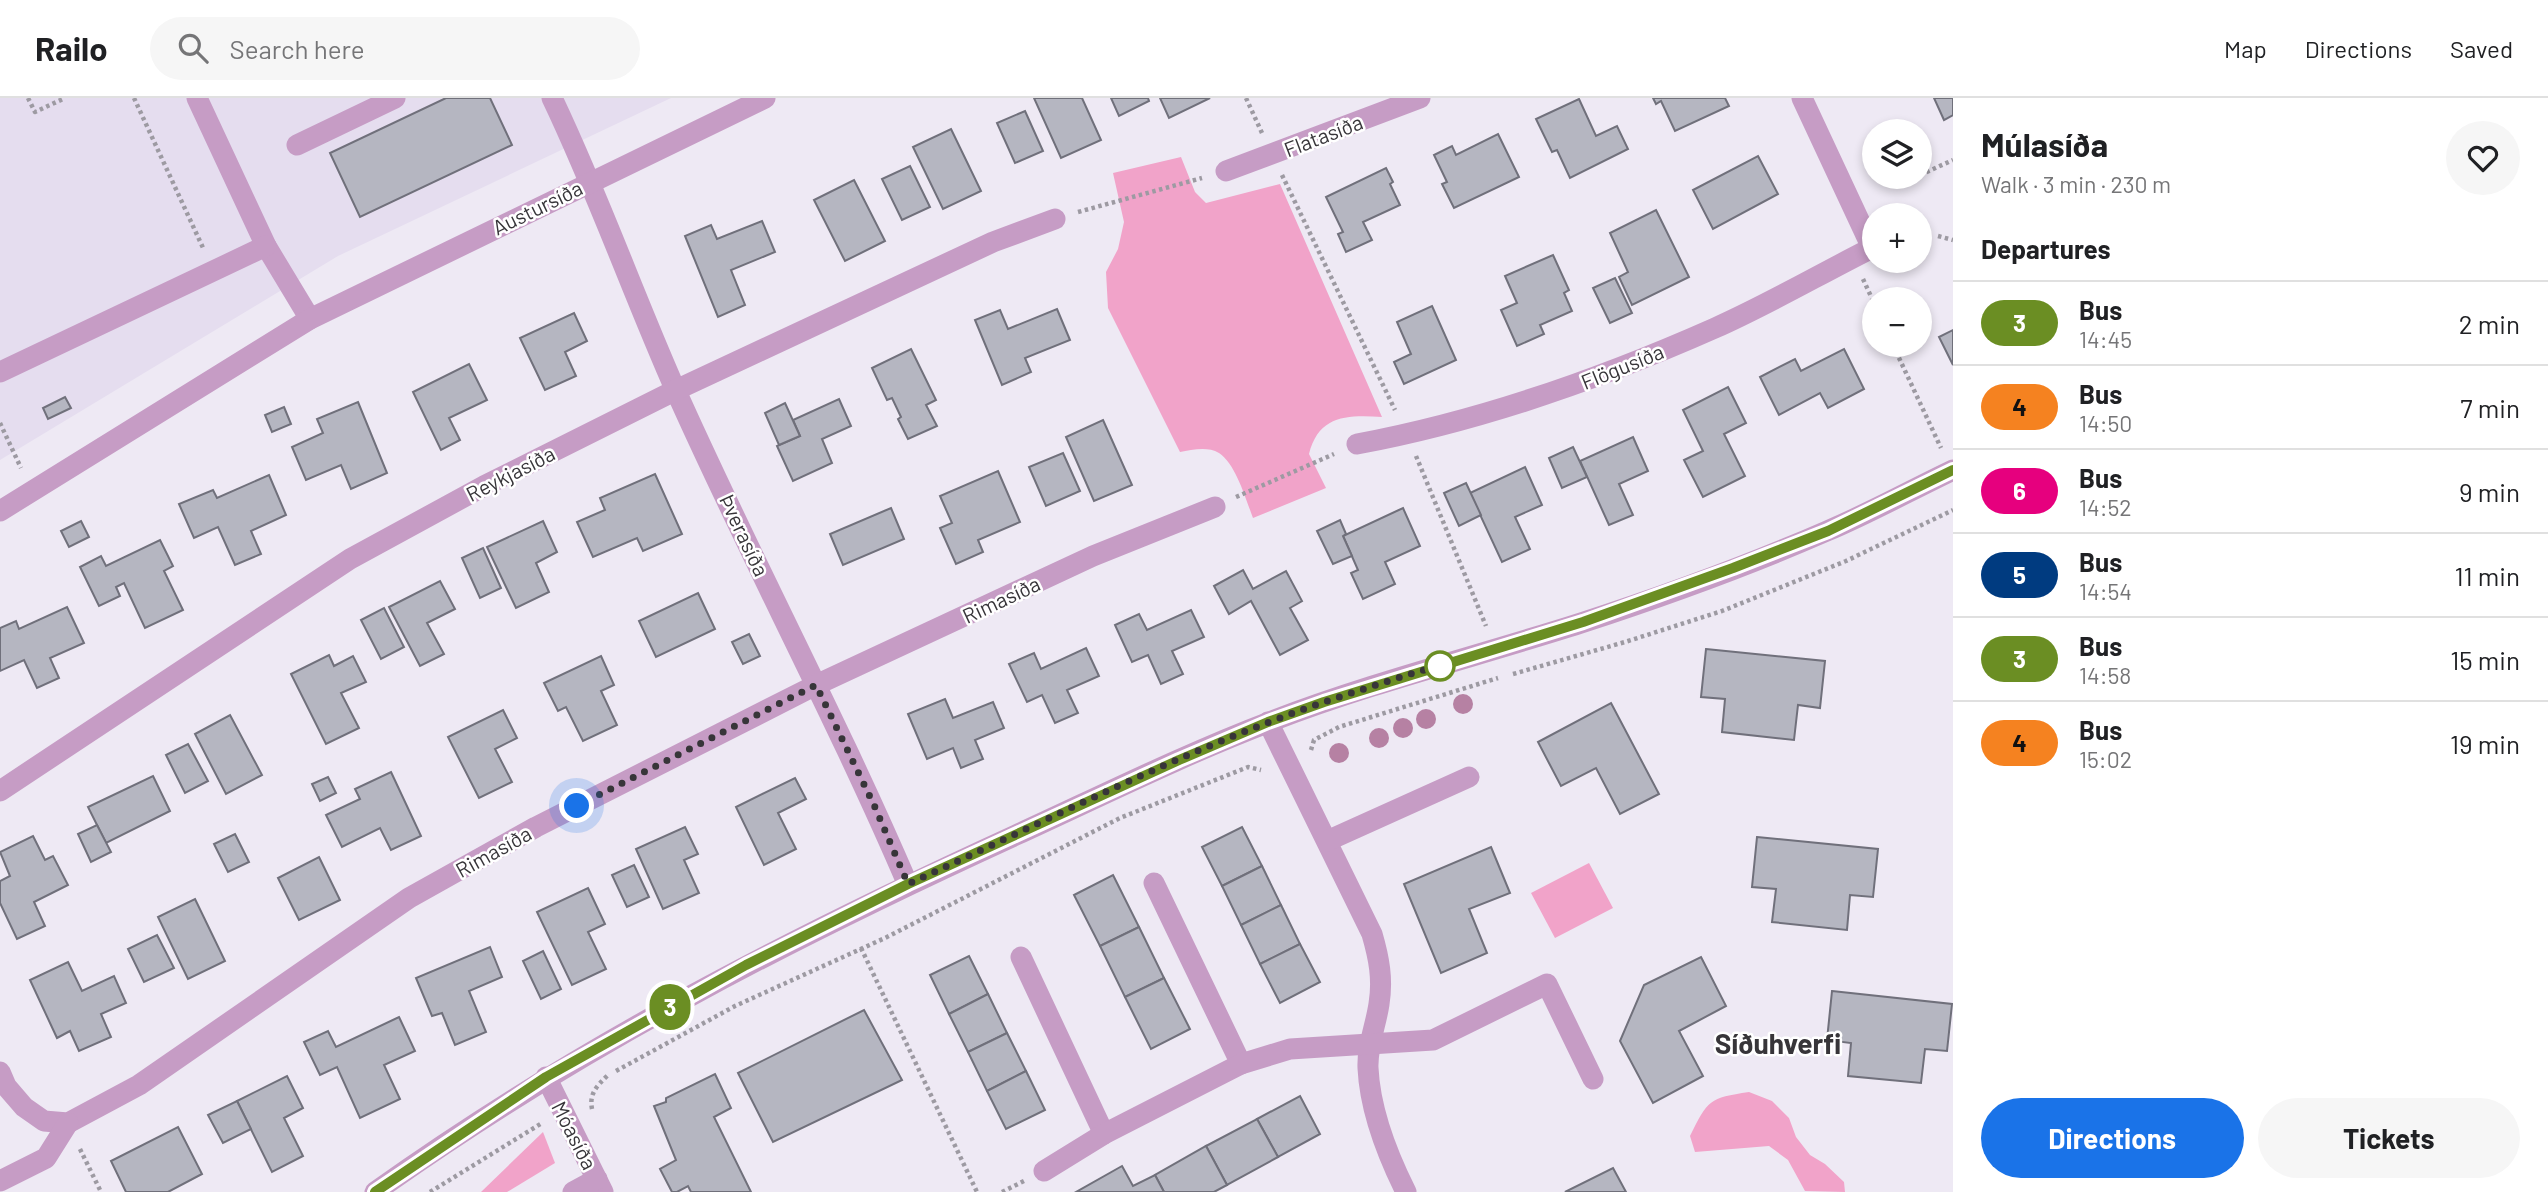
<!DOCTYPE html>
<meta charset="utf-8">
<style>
:root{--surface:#fff;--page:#f6f6f6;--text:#202124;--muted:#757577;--line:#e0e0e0;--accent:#1a73e8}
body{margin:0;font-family:Barlow,sans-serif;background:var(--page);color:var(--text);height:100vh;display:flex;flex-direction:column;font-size:26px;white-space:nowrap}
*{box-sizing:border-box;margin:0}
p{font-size:23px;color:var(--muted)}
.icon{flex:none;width:38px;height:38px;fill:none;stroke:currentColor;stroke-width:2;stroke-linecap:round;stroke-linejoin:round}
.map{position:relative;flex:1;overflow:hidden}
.drawer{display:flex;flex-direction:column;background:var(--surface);width:595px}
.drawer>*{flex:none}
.badge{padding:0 14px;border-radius:23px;font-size:24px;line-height:46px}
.tools{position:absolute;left:1862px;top:21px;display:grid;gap:14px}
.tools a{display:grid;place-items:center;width:70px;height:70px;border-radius:50%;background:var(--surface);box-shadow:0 4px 10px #0003;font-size:35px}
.you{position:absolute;width:35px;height:35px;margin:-18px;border:5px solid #fff;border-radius:50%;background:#1a73e8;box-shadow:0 0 0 10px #1a73e833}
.map>.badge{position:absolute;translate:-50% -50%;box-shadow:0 0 0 4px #fff}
h2{padding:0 28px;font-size:26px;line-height:63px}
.round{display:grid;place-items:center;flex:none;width:74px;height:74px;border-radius:37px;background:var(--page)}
.headline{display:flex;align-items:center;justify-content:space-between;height:119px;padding:0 28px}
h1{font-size:33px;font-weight:700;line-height:52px}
.cta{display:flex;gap:14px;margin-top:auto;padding:14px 28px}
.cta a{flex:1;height:80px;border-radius:42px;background:var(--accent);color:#fff;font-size:28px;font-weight:700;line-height:80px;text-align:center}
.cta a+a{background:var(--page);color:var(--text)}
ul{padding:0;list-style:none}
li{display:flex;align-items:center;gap:21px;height:84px;padding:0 28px;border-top:2px solid var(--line)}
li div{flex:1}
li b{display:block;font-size:26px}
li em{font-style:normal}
li .badge{min-width:77px;font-weight:700;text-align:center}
header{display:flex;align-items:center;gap:42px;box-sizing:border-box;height:98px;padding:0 35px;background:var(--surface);border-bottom:2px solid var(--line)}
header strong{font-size:33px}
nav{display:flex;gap:38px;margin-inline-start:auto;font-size:24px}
.search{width:490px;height:63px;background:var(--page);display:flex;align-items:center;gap:18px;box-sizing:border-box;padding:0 24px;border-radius:38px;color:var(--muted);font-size:26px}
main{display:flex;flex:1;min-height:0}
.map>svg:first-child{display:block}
</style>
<header>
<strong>Railo</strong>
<div class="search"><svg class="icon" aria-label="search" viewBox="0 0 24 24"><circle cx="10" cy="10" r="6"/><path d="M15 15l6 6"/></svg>Search here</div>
<nav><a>Map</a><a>Directions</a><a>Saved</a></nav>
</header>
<main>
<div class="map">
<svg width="1953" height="1094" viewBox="0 0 1953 1094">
<rect width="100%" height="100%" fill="#eee9f4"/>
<polygon fill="#e5ddef" points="0,0 671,0 338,158 0,362"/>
<g fill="#f1a3c9">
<path d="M1181,59L1195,94L1206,105L1280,86L1382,319C1347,317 1319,317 1309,356L1326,390L1253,420C1246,402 1236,366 1219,355C1207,348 1192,352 1180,354L1108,210L1106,174L1118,151L1124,124L1113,75Z"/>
<polygon points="1589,765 1613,810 1555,840 1531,795"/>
<path d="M1749,994L1772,1003L1789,1020L1796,1039L1810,1057L1825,1066L1844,1084L1845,1094L1805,1093L1788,1062L1769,1048L1695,1054L1690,1038C1708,1002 1709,1000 1749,994Z"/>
<polygon points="543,1034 555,1065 507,1094 481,1094"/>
</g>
<g fill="#b5b6c1" stroke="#70707b" stroke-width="2">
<polygon points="446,0 490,0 512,47 360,119 330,55"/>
<polygon points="1034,0 1082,0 1101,42 1061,60"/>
<polygon points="1111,0 1148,0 1149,3 1119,18"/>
<polygon points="1160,0 1210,0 1169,20"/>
<polygon points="1653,0 1725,0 1729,8 1675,33 1661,3 1656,6"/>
<polygon points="1934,0 1953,0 1953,17 1944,22"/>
<polygon points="1579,1 1596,38 1617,28 1628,51 1570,80 1557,52 1552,54 1536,21"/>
<polygon points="1025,13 1043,53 1015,65 997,25"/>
<polygon points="951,31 981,93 943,111 913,49"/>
<polygon points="1498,36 1519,79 1454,110 1442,86 1447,84 1434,57 1452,48 1456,57"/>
<polygon points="1758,58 1778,96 1713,131 1693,92"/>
<polygon points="910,68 930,109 902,122 882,81"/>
<polygon points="1386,70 1393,84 1390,86 1400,107 1363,124 1372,142 1346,154 1338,136 1343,134 1326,99"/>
<polygon points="854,82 885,143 845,163 814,102"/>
<polygon points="1656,112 1689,179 1632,207 1619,179 1628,174 1610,135"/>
<polygon points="762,123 775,154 731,172 745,207 718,219 685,138 711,127 717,141"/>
<polygon points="1553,157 1569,192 1564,195 1572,213 1540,227 1544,236 1517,248 1501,212 1517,205 1505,178"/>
<polygon points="1615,180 1632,215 1610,225 1593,190"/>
<polygon points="1432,208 1456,262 1404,286 1394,264 1411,256 1397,224"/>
<polygon points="1057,211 1070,242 1025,260 1031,274 1002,287 975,222 1000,212 1008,231"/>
<polygon points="574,215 587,243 565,254 576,278 545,292 520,240"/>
<polygon points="1953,232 1953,267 1939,239"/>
<polygon points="911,251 936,302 926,307 937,328 908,341 898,321 901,319 892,300 887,302 872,270"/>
<polygon points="1844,251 1864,291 1828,310 1820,295 1779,317 1760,279 1795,261 1801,273"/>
<polygon points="469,266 487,302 449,320 460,342 441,352 413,294"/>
<polygon points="1728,289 1746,325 1724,336 1745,378 1703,399 1684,362 1703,353 1683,312"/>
<polygon points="65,299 71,310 48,321 43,310"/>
<polygon points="839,301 851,328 822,341 832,365 793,383 777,348 800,338 793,322"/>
<polygon points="358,304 387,375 351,391 341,367 306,382 292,349 323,335 317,321"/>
<polygon points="785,305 800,338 779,347 765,315"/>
<polygon points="284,309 291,326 272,334 265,317"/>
<polygon points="1103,322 1132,387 1094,403 1066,339"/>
<polygon points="1633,339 1648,373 1619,386 1633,417 1609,427 1580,363"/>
<polygon points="1573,349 1587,379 1562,390 1549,360"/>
<polygon points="1063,355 1080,393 1046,408 1029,369"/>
<polygon points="1525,369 1542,407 1515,419 1530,451 1502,464 1470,395"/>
<polygon points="998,373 1020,424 978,442 983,454 956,466 940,430 952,425 940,398"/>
<polygon points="655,376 682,436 643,453 637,440 593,459 577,424 605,412 600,400"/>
<polygon points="269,377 286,417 251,433 261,456 235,467 218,429 194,440 179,406 213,392 217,400"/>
<polygon points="1466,385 1481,417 1459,428 1444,395"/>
<polygon points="891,410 904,441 843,467 830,436"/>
<polygon points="1403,410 1420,448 1385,464 1395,486 1363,501 1351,475 1358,472 1343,438"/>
<polygon points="1340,422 1346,436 1343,438 1352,458 1333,466 1317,433"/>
<polygon points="81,423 89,439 69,449 61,433"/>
<polygon points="543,423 557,454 536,465 549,494 516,510 487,449"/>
<polygon points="160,442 173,468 164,473 183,512 145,530 124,485 116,489 120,498 99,508 80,469 101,458 106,468"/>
<polygon points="483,450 501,490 480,500 462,460"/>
<polygon points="1243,472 1253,491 1286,473 1302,503 1290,510 1308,542 1280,557 1251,503 1229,516 1214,488"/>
<polygon points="440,483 455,511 427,525 444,556 420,568 389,509"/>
<polygon points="698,495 715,531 656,559 639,523"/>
<polygon points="67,509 84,545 50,560 59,580 37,590 24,562 0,573 0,530 16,523 19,531"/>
<polygon points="384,510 404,549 381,561 361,522"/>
<polygon points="1191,512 1204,539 1172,553 1183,576 1161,586 1148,557 1132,564 1115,527 1139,516 1147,532"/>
<polygon points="749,536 760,558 743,566 732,544"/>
<polygon points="1086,550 1099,578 1067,592 1078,615 1055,625 1042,597 1027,604 1009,566 1034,555 1041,571"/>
<polygon points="1706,551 1825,563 1820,610 1798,607 1794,642 1722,634 1725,601 1701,599"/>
<polygon points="329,557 334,568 353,558 366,584 341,595 359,630 326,646 291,576"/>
<polygon points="601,558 614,587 601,593 617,627 583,643 566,609 558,613 544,585"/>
<polygon points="945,601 953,620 993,604 1004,630 975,642 983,661 961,670 953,650 927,661 908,616"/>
<polygon points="1611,605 1659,696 1620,716 1596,670 1561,688 1538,644"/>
<polygon points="503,612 517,640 495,651 512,684 479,700 448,639"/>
<polygon points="230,617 262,677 226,696 195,636"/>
<polygon points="188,646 208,683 185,695 166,657"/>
<polygon points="391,674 421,738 391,752 380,730 342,749 326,717 360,701 355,691"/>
<polygon points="153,678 170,713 106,745 88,709"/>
<polygon points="328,679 336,695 320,703 312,686"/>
<polygon points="795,680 806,701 778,715 796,751 764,767 736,709"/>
<polygon points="97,727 111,754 91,764 78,736"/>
<polygon points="685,729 698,756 684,762 699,795 663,811 636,751"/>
<polygon points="1242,729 1262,768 1222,788 1202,749"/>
<polygon points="235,736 249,764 228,774 214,746"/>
<polygon points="33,738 45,762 53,758 68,787 34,804 45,828 17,841 0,805 0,783 10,778 0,754"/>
<polygon points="1757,739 1878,751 1873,799 1850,797 1847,832 1772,824 1776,791 1752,789"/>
<polygon points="1491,749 1510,795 1469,811 1487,855 1441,875 1404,786"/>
<polygon points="319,759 340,802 299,822 278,780"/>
<polygon points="634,767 649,799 627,809 612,777"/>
<polygon points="1262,768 1281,807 1241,827 1222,788"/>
<polygon points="1113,777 1139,829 1100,848 1074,797"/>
<polygon points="588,790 605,826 588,834 606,871 572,887 537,814"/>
<polygon points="195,801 225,863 188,881 158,819"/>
<polygon points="1281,807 1300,846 1260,866 1241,827"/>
<polygon points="1139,829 1164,880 1125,899 1100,848"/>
<polygon points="157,837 174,870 144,884 128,851"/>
<polygon points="1300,846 1320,884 1280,905 1260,866"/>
<polygon points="490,849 502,879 469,893 486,934 455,947 442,915 432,918 416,880"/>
<polygon points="543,853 561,891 541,901 523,863"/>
<polygon points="969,858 988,896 949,916 930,877"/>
<polygon points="1701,859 1726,908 1679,933 1703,978 1653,1005 1620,943 1644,887"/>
<polygon points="68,864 82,893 114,878 126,905 101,916 111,939 79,953 70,933 57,940 30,882"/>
<polygon points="1164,880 1190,931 1151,951 1125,899"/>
<polygon points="1832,893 1952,906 1947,953 1925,951 1921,985 1848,978 1851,945 1827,942"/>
<polygon points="988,896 1007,935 968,954 949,916"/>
<polygon points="864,912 902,982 773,1044 738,975"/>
<polygon points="399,919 415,953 384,967 400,1001 360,1020 337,969 320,977 304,944 328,933 336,949"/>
<polygon points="1007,935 1026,973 987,993 968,954"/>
<polygon points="1026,973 1045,1012 1006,1031 987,993"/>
<polygon points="715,976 731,1010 714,1019 751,1094 691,1094 688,1088 677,1094 672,1094 660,1071 676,1062 654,1008 666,1004 666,1000"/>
<polygon points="287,978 303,1010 284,1020 303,1058 272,1074 237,1003"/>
<polygon points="1300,998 1320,1036 1278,1059 1257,1021"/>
<polygon points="237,1003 251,1031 223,1045 208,1017"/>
<polygon points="1257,1021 1278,1059 1227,1087 1206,1048"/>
<polygon points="178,1029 202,1076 168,1094 126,1094 111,1063"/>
<polygon points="1206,1048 1227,1087 1214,1094 1164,1094 1155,1077"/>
<polygon points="1122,1068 1133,1088 1155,1077 1164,1094 1076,1094"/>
<polygon points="1613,1070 1626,1094 1565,1094"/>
</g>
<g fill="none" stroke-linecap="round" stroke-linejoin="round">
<g stroke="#9d9aa2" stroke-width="4.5" stroke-dasharray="3.5 3.5" stroke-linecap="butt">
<polyline points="28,0 35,14 65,0"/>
<polyline points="134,0 204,152"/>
<polyline points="1246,0 1262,35"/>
<polyline points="1282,77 1395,312"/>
<polyline points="1920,77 1953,62"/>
<polyline points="1911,81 1917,79"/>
<polyline points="1078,114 1202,80"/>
<polyline points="1938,138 1953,142"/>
<polyline points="1863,181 1874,205"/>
<polyline points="1893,247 1941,350"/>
<polyline points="0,325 21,370"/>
<polyline points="1416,358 1486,528"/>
<polyline points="1236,399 1334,356"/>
<polyline points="1513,576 1625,544 1722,513 1846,463 1953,412"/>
<polyline points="1311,652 1314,642 1339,629 1498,580"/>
<polyline points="861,850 977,1094"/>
<polyline points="616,973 735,908 885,840 1120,720 1248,669 1261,672"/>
<path d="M592,1011C589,995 597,988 608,977"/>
<polyline points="80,1051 101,1094"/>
<polyline points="430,1094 542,1025"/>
<polyline points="1002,1094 1024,1083"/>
</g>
<g stroke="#c69cc5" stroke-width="21">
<polyline points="197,0 266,148 310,221"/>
<path d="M552,0C598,96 633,196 676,293C750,459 836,619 908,787"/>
<polyline points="297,47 395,0"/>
<polyline points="1226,73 1420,0"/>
<polyline points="0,274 266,148"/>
<path d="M1357,346C1481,323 1600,281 1715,230C1769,206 1820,176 1872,150L1802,0"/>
<polyline points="0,413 310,221 765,0"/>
<path d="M1268,624L1372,836C1379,860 1383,881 1379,906C1376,927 1367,948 1368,970C1370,1013 1387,1056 1406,1094"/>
<polyline points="0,693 350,461 484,388 676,292 993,144 1055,121"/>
<polyline points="1327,743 1469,679"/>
<polyline points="1154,785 1241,966"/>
<polyline points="1021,859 1104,1036"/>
<polyline points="0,974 6,988 24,1009 44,1023 68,1025 139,987 409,800 536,729 816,587 1093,458 1215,409"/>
<polyline points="546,979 603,1094"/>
<polyline points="1044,1073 1104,1036 1241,966 1290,951 1433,942 1547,886 1593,981"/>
<polyline points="0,1083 46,1060 68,1025"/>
<path d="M375,1094C578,949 791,840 1016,737C1101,698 1185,656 1272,623C1373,584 1478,558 1581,525C1664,498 1747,468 1827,433C1870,415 1911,392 1953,372"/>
<polyline points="573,1094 597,1081"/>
</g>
</g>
<g fill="#b681a3">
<circle cx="1463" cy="606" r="10"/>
<circle cx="1426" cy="621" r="10"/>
<circle cx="1403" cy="630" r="10"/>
<circle cx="1379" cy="640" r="10"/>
<circle cx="1339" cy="655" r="10"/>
</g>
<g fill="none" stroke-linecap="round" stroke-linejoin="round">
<defs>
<polyline id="line" points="375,1094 546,979 746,867 908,786 1179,662 1268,624 1324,604 1583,524 1733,470 1828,433 1953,372"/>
</defs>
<use href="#line" stroke="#fff" stroke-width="16"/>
<use href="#line" stroke="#6b8e23" stroke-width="10"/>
<path stroke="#373539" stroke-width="7" stroke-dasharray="0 12.6" d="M577,708L816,587L874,707L908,786C1058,718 1206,640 1364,591C1389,583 1414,574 1440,568"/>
</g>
<circle fill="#fff" stroke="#6b8e23" stroke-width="3.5" cx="1440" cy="568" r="14"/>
<g text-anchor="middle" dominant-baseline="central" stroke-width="5" stroke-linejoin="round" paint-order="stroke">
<g font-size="21" fill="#373539" stroke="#fff">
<text transform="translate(1323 37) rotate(-21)">Flatasíða</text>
<text transform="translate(537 109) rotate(-26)">Austursíða</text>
<text transform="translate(1622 268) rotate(-22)">Flögusíða</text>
<text transform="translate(510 375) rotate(-27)">Reykjasíða</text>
<text transform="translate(745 437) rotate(65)">Þverasíða</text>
<text transform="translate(1001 501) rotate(-25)">Rimasíða</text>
<text transform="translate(493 753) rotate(-29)">Rimasíða</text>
<text transform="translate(575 1037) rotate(63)">Móasíða</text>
</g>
<g font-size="28" font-weight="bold" fill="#373539" stroke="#fff">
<text x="1778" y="945">Síðuhverfi</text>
</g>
</g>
</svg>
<div class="tools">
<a><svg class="icon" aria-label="layers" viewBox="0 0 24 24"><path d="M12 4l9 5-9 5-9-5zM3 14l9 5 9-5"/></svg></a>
<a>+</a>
<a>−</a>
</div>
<div class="you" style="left:577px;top:708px"></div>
<b class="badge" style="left:670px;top:909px;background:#6b8e23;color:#fff">3</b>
</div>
<section class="drawer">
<div class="headline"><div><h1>Múlasíða</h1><p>Walk · 3 min · 230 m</p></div><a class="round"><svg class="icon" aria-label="heart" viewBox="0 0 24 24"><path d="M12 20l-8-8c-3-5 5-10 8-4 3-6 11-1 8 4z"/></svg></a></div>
<h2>Departures</h2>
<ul>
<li><span class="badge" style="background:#6b8e23;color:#fff">3</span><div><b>Bus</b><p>14:45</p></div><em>2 min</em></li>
<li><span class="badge" style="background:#f58220;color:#111">4</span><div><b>Bus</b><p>14:50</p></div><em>7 min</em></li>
<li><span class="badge" style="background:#e6007e;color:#fff">6</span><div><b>Bus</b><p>14:52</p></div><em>9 min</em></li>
<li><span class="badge" style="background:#003b80;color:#fff">5</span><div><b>Bus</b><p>14:54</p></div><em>11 min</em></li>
<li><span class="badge" style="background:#6b8e23;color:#fff">3</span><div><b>Bus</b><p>14:58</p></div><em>15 min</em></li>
<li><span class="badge" style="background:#f58220;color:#111">4</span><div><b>Bus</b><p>15:02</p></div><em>19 min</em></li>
</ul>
<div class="cta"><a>Directions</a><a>Tickets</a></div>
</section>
</main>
